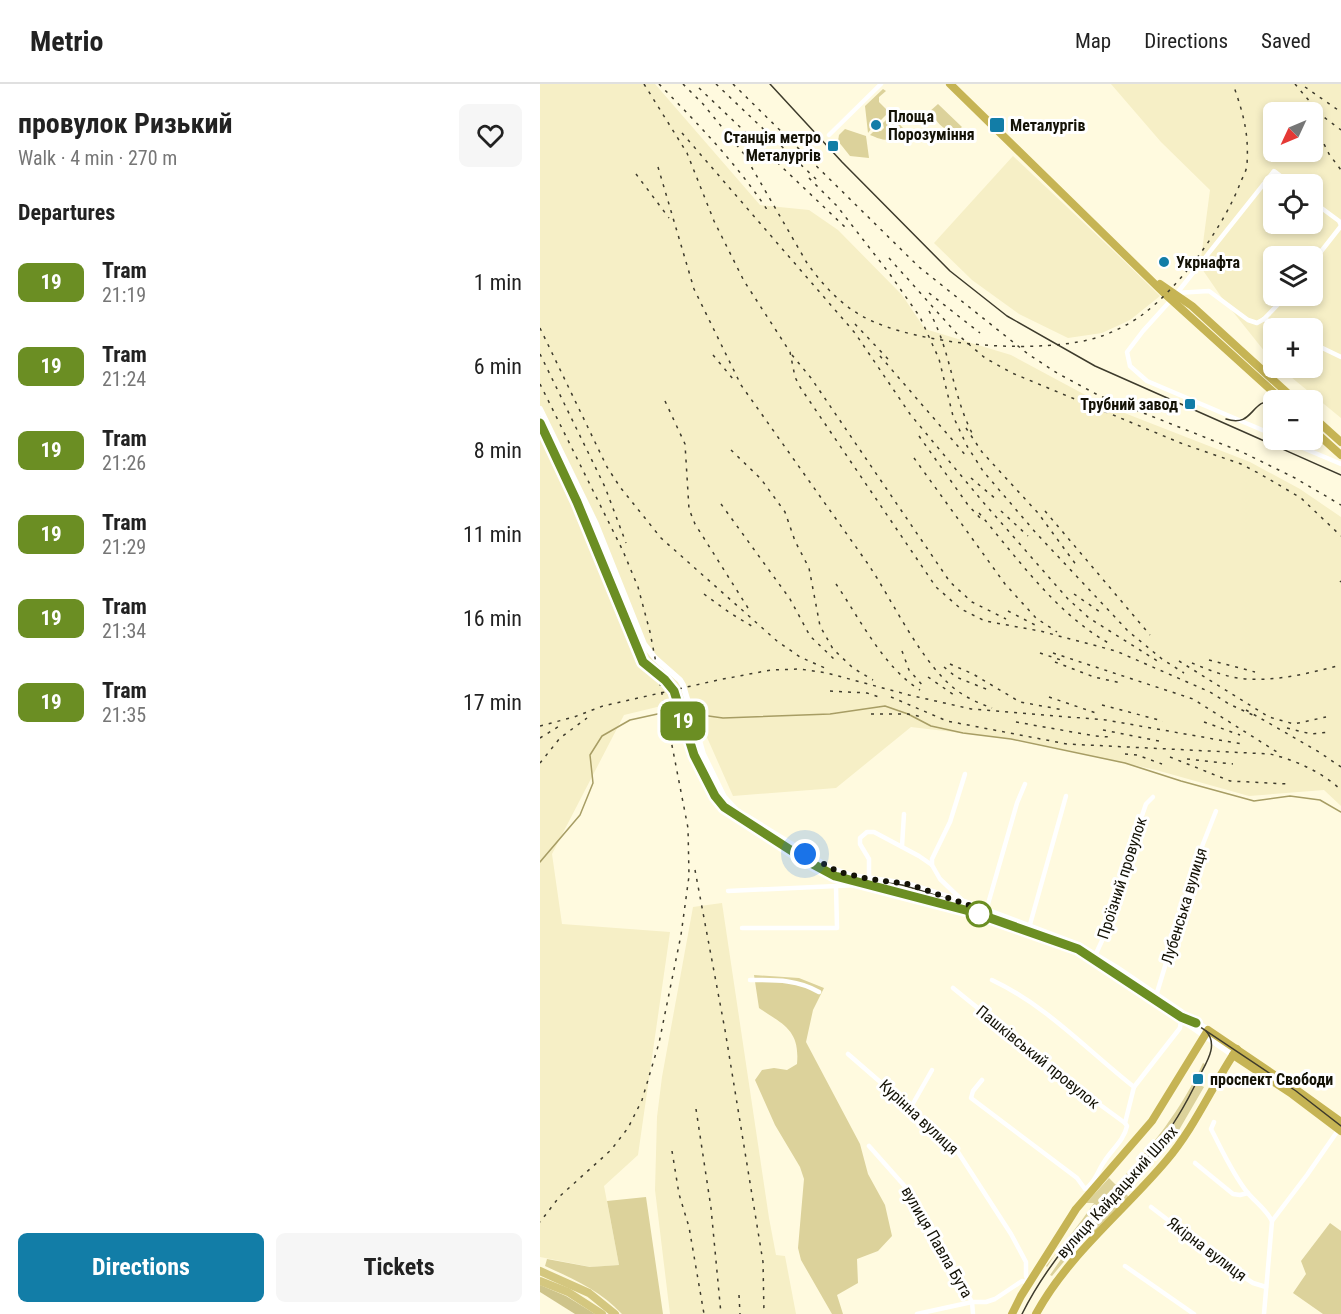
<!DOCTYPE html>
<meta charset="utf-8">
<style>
:root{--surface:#fff;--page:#f6f6f6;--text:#222;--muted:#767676;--line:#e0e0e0;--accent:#127da7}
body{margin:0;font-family:"Roboto Condensed",sans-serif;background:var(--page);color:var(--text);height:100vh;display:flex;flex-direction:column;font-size:22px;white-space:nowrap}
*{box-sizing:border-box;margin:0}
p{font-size:20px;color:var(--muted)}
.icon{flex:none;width:33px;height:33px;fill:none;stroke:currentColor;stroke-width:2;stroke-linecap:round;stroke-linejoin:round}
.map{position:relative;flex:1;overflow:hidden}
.details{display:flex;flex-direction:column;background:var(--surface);width:540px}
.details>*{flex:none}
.badge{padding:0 12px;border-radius:9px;font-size:21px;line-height:39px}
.needle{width:39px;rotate:226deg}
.buttons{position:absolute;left:723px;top:18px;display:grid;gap:12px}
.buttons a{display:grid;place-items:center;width:60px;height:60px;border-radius:9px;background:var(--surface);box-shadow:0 3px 9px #0003;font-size:30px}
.you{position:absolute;width:30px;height:30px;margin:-15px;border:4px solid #fff;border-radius:50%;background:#1a73e8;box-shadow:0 0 0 9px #1a73e833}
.map>.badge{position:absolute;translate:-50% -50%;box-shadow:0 0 0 3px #fff}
h2{padding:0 18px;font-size:22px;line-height:54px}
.round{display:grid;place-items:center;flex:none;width:63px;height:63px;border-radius:9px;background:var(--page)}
.head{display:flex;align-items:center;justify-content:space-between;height:102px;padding:0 18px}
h1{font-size:28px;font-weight:700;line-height:45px}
.cta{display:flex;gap:12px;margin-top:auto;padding:12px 18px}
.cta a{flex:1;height:69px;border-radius:9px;background:var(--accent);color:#fff;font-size:24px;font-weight:700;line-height:69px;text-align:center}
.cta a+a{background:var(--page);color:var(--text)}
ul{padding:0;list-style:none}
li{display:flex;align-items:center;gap:18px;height:84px;padding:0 18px}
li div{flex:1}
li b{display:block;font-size:22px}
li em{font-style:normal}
li .badge{min-width:66px;font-weight:700;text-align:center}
header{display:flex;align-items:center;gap:36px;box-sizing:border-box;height:84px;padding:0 30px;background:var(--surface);border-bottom:2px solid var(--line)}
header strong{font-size:28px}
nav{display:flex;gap:33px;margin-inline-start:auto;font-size:21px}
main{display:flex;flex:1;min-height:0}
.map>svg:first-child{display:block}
</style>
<header>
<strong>Metrio</strong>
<nav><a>Map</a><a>Directions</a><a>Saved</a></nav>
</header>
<main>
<section class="details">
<div class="head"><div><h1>провулок Ризький</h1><p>Walk · 4 min · 270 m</p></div><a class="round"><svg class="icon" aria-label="heart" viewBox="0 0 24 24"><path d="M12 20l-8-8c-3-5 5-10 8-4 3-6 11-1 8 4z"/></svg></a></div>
<h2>Departures</h2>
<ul>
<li><span class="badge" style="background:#6b8e23;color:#fff">19</span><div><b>Tram</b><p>21:19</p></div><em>1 min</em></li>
<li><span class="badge" style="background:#6b8e23;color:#fff">19</span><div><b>Tram</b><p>21:24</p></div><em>6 min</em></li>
<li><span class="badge" style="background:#6b8e23;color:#fff">19</span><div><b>Tram</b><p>21:26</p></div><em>8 min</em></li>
<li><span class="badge" style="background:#6b8e23;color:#fff">19</span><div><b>Tram</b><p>21:29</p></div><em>11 min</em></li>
<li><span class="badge" style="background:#6b8e23;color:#fff">19</span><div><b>Tram</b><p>21:34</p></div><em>16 min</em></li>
<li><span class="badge" style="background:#6b8e23;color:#fff">19</span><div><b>Tram</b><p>21:35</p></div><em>17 min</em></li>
</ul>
<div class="cta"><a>Directions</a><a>Tickets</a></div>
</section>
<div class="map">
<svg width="801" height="1230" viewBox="0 0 801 1230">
<rect width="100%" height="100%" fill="#fffadf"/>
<g fill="#f6efc6" fill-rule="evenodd">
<polygon points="0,0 115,0 220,121 269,126 298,146 362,211 385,245 471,271 564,321 710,378 760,405 801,433 801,722 784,706 709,712 616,686 480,656 371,643 296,704 193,712 150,615 84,631 12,770 22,840 130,848 98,1071 64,1102 79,1181 51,1183 0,1173"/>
<path d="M571,0H801V334L740,284H772V244H734L733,278L682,214L660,182L670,106L621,58ZM734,28H772V68H734ZM734,100H772V140H734ZM734,172H772V212H734Z"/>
<polygon points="473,72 581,174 620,212 590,236 562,249 528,254 479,230 432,196 394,159"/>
<polygon points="182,819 229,1134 236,1171 245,1172 256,1230 130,1230 115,1106 117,1033 122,993 153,823"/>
</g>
<g fill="#dcd29b">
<polygon points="343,5 346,7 339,13 339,18 349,28 341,36 336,35 332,37 331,45 328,49 325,22"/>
<path d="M398,20L422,43C408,55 398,38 389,28Z"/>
<path d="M351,31L363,44C349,57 349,59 330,51L333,48L341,47L344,44L343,39Z"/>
<polygon points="305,45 326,52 329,74 310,72 298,57 299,51"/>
<path d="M214,891L259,894L284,904L273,926L266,958L320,1060L328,1090L345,1121L352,1152L338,1167L317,1175L318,1199L297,1211L303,1230H292L261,1176L258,1164L264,1095L260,1083L235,1041L215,996L222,986L234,984L247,986L257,980C260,946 244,941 219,924Z"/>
<path d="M663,979L665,980L656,999L664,1003L639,1046L586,1108L582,1106L589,1113L553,1151L547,1150L512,1192L510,1191L526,1168L522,1164L514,1172L507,1183L506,1182C522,1161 539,1141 554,1119H546L569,1094L576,1101C612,1063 641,1026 663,979Z"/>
<path d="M106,1113L123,1230H82C61,1207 33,1195 5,1182L7,1175L50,1183L79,1181L67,1117Z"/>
<polygon points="790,1139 801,1147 801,1230 783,1230 753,1209 766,1190 761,1177"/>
</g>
<polygon fill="#cec48a" points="0,1201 26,1212 55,1230 35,1230 0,1208"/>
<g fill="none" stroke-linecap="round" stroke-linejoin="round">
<g stroke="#a79d64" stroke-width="1.5">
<polyline points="154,630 183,634 290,630 345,622 368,630 391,642 423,649 471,655 585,679 641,697 714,717 750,712 780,716 801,728"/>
<polyline points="0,778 40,731 53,699 50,671 62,652 90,636 122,629"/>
</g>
<g stroke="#fff" stroke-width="4.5">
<polyline points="289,51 341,0"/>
<polyline points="772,117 799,137 801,141"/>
<polyline points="772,179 801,142"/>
<polyline points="636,209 669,207 708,236 717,239 724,235 744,244"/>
<polyline points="637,209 734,87 751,100"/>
<polyline points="631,216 603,247 587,268 590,282 607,297 734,351"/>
<polyline points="724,235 746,212"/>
<polyline points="772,259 801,273"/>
<polyline points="744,356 801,380"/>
<polyline points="362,762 364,730"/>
<polyline points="392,781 392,775 410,738 425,690"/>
<polyline points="329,795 329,775 320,760 320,754 327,748 334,748 379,772 392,781 400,795 423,817"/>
<polyline points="188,807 318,801"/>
<polyline points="441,835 446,827 477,719 485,700"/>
<polyline points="202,844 297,844 296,803"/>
<polyline points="489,844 526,712"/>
<polyline points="553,876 567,846 585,781 606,720 613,713"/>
<path d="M210,896C234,896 257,895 279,908"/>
<path d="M452,896C507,922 547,966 594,1003"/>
<polyline points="413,904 533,1001 585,1039"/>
<polyline points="616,912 659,770 676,727"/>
<polyline points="308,970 414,1062 471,1150 486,1178 486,1192 489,1199"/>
<path d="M442,996L433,1007L431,1014L537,1094L545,1105C555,1099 557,1088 564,1078C571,1066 584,1057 587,1042L585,1039L594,1003L640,944L641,936"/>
<polyline points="371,1023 392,986"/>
<path d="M674,1038L671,1045C682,1066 692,1089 707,1108C715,1118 726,1125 732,1137"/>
<polyline points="329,1062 369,1107 432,1218 433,1230"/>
<polyline points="655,1079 693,1110 700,1111 708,1109"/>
<polyline points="611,1123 693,1186 713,1199 726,1203"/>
<polyline points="585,1182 654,1230"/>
<polyline points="377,1230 432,1218 446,1218 455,1215 482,1197 489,1199"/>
<polyline points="724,1230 732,1137 767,1091 799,1045"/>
</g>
<g stroke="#fff" stroke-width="6">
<polyline points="0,325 56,440 104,560 115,574 140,596 143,601 163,670 184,713 211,742 221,749 277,786 293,793 391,819 487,849 536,868 573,889 693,971"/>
<polyline points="206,732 290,784 313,792 368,800 425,818 539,861 577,884 668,946"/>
</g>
<g stroke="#d4c77f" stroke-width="8">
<polyline points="0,1187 49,1209 75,1230"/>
<polyline points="0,1197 28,1208 62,1230"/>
</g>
<g stroke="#c6b454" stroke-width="8">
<polyline points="410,0 625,210 742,316"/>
<polyline points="620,200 652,222 755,316"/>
<polyline points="772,332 801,358"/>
<polyline points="772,345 801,371"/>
<polyline points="693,971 752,1010 801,1047"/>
<polyline points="472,1230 481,1212 536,1125 612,1037 668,946 758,1007 801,1038"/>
<path d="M496,1230C528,1171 583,1128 626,1077C655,1043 672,1002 697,965"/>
</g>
<g stroke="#3e3b2c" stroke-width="1.5">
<polyline points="230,0 302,78 410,187 467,232 555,282 801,391"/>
<polyline points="0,333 55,451 105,576 126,594 135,605 157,670 176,708 185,720 276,780 295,789 313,794 362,801 379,806 423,820 445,830 545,866 756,1007 801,1042"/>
<path d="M686,335C714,344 710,315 734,317"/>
<path d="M482,1230C494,1206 510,1182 527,1161C556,1128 589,1098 616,1063C634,1042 647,1018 659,993C666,979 679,961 666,947"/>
</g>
<g stroke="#3e3b2c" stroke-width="1.5" stroke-dasharray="3 6" stroke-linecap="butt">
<polyline points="104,0 147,69 174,137 204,197 250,268 255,293 260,303 396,503 421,525 445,537 500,547 576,567 670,608 689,620 713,631"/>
<path d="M119,0C158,40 197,80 228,127"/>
<path d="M143,0L163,20L204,70L267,179C282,200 299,219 322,232C375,262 505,272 562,252C576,247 591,239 602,231C641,202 685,141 701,97C704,91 707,85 707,80C709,48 703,29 693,0"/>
<polyline points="176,0 277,96"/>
<polyline points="193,0 379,183 488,270 517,289 558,311 702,368 755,394 801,421"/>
<polyline points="755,0 781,31 801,46"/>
<polyline points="765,3 801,28"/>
<polyline points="159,4 307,145"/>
<polyline points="772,36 789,70 801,86"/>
<polyline points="142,49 315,249 370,330 443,418 528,515 549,534 619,578"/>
<path d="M118,83L154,205L201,301L328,480C353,517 383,583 419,608C429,615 441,620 452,624"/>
<polyline points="96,90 129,134"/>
<polyline points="269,94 297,122 349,189 380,233 399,275 413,332 427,362 443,387 496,449 588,547 622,575 644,589"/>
<polyline points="349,174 417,250 445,274 472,289 643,360 701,380 722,391 761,414 801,452"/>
<polyline points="389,209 440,249"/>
<path d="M389,227C411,266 412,311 433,351"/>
<polyline points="315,240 348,275"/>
<polyline points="0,244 67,383 80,403 121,454 237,557 260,573 285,584"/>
<polyline points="0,270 65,403 86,459"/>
<polyline points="173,271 193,295"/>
<polyline points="252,271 271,294 410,498 432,518 466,535"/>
<polyline points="340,272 428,374"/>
<polyline points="0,300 83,467 98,503 110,548 148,744 149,792 141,851 119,959 102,1016 88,1044 71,1066 20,1112 0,1138"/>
<polyline points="125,317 145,360 149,425 155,440 208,524"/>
<polyline points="426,344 442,368 498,429 537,482"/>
<polyline points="379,352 428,421 442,436"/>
<polyline points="191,366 221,395 245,428 255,457 269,484 280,542 293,565 313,584 333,596"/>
<polyline points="374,374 465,500 496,534 517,548"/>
<polyline points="431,394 457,416"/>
<polyline points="181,420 250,515 270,552 295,576"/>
<polyline points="461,427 488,452"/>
<polyline points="505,427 610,551"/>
<path d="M439,429C479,476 517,531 572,561"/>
<polyline points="800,497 801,498"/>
<path d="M296,500C320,535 344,584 380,606"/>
<polyline points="164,510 190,529 215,544"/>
<polyline points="534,510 563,530"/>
<polyline points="468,527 497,542"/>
<polyline points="362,567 369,586 383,602"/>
<polyline points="500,569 521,576"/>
<polyline points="513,569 653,615 737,668"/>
<polyline points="669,576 715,588"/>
<polyline points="639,577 729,633 754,640 786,633"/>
<polyline points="515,578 554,593 581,599"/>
<path d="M652,579C669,586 688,594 707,595C739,597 770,589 801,581"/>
<polyline points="410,580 433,590 480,618 524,626"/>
<polyline points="404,583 416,593 451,607"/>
<polyline points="388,593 414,611"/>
<polyline points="290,607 327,609 339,613"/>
<path d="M351,613L407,637L527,660L730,670C755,676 782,688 801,706"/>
<polyline points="509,613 559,630"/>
<polyline points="562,621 623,637"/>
<polyline points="706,626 779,668 801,683"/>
<polyline points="331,630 368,630 383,633"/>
<polyline points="476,638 555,652 570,653"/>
<polyline points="664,638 700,651"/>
<polyline points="0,642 34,633 63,622 178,596 231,586 260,585 287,589 369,611 431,625 566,636 702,660"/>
<polyline points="747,644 771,650 790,648"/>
<polyline points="563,646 624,658"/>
<polyline points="0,654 21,641"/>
<polyline points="585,670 597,671 622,680"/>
<polyline points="630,673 690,697 748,700"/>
<polyline points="647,675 693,680"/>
<polyline points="0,679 20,654 47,634"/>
<polyline points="155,786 185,946 223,1178 224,1230"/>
<polyline points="156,1025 171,1124 181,1230"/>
<polyline points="132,1067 139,1110 149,1143 164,1230"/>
<polyline points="199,1211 200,1230"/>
</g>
</g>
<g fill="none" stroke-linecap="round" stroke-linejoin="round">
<defs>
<polyline id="line" points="0,339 37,418 103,578 125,596 134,607 154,671 175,712 184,723 269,778 295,792 433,828 538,865 641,933 656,939"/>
</defs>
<use href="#line" stroke="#fff" stroke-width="14"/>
<use href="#line" stroke="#6b8e23" stroke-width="9"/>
<polyline stroke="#141206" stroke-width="6" stroke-dasharray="0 10.8" points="265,770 299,788 329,795 368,800 446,827 444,832 439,830"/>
</g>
<g fill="#127da7" stroke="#fff" stroke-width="2">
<circle cx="336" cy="41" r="6"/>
<rect x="449" y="33" width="16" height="16" rx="3"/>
<rect x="287" y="56" width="12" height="12" rx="3"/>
<circle cx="624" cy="178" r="6"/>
<rect x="644" y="314" width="12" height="12" rx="3"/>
<rect x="652" y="989" width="12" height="12" rx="3"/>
</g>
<circle fill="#fff" stroke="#6b8e23" stroke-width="3" cx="439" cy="830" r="12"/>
<g text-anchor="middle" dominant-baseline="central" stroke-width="6" stroke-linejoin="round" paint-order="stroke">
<g font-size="16" font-weight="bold" fill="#141206" stroke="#fff" text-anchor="start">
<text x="348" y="32">Площа<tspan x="348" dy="18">Порозуміння</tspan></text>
<text x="470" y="41">Металургів</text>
<text x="281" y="53" text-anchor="end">Станція метро<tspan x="281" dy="18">Металургів</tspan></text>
<text x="636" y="178">Укрнафта</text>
<text x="638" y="320" text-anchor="end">Трубний завод</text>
<text x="670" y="995">проспект Свободи</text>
</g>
<g font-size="16" fill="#141206" stroke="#fff">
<text transform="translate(582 794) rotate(-72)">Проїзний провулок</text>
<text transform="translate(644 822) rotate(-73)">Лубенська вулиця</text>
<text transform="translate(498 973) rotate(39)">Пашківський провулок</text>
<text transform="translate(379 1033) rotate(43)">Курінна вулиця</text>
<text transform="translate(577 1108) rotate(-48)">вулиця Кайдацький Шлях</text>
<text transform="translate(397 1158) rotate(60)">вулиця Павла Бута</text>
<text transform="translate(667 1165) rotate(37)">Якірна вулиця</text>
</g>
</g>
</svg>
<div class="buttons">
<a><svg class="needle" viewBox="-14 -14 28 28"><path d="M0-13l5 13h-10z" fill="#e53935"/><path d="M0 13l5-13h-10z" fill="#767676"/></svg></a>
<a><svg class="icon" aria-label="locate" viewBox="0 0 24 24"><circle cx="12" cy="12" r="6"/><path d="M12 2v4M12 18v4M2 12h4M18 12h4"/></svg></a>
<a><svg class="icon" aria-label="layers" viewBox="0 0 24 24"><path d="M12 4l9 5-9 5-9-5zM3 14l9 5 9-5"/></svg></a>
<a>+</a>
<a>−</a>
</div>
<div class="you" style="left:265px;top:770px"></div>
<b class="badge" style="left:143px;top:637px;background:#6b8e23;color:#fff">19</b>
</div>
</main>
